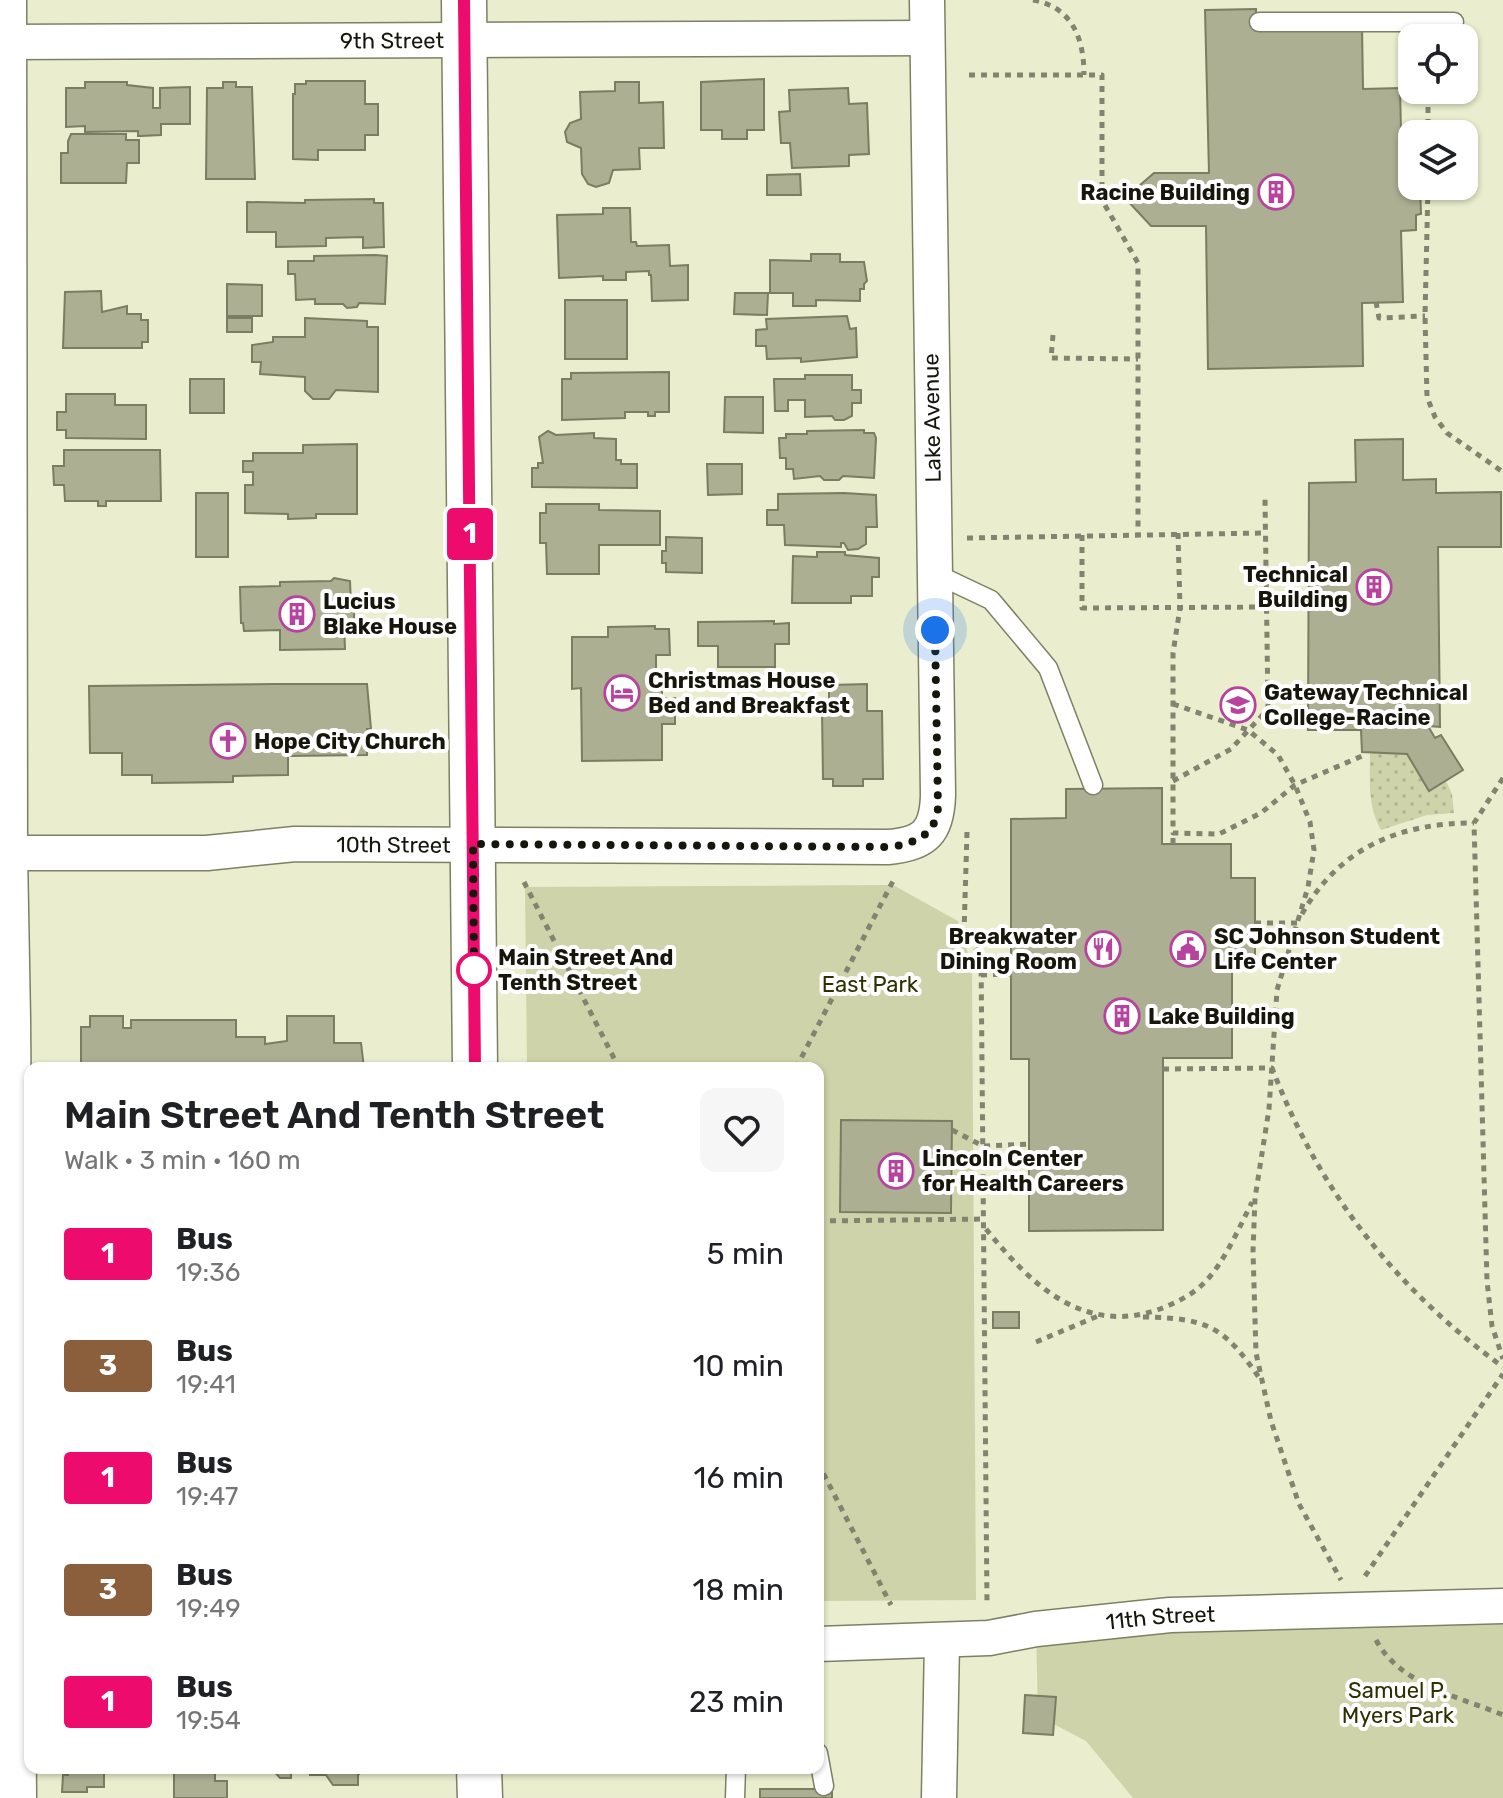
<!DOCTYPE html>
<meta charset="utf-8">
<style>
:root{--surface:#fff;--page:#f6f6f6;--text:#202124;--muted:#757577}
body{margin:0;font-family:Rubik,sans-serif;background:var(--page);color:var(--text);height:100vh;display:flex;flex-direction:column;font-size:30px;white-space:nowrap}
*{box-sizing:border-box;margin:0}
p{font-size:26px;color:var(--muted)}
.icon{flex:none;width:44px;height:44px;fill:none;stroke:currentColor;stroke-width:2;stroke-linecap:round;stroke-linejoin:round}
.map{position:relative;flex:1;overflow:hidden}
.sheet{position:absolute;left:24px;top:1062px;width:800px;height:712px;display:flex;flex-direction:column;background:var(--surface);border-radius:16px;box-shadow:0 2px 6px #0004}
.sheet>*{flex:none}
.badge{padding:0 16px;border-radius:6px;font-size:28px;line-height:52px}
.fabs{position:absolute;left:1398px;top:24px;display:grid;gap:16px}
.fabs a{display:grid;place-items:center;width:80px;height:80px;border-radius:16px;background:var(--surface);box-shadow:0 2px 6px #0004;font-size:40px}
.you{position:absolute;width:40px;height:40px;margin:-20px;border:6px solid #fff;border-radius:50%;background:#1a73e8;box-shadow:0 0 0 12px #1a73e833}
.map>.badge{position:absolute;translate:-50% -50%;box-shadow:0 0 0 4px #fff}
.round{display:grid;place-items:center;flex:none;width:84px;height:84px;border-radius:16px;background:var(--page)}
.head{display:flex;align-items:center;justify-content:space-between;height:136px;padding:0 40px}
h1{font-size:38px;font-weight:600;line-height:60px}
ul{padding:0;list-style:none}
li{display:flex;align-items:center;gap:24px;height:112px;padding:0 40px}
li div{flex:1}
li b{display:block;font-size:30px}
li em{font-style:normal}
li .badge{min-width:88px;font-weight:700;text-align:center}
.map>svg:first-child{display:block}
</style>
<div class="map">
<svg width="1503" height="1798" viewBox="0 0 1503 1798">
<defs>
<pattern id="garden-dots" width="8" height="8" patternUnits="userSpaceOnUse" patternTransform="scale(2)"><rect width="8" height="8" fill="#cfd3a9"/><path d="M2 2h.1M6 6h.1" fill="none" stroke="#b1b490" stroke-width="1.8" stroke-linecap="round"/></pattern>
</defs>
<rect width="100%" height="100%" fill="#eaeecf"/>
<g fill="#cfd3a9">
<polygon points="893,885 958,921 972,966 976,1600 818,1601 818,1068 527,1068 525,887"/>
<polygon points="1503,1606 1503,1798 1133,1798 1086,1741 1038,1716 1036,1629"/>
</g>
<path fill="url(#garden-dots)" d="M1370,752L1407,754L1428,790L1446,781L1452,794L1454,813L1427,815L1381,830C1367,805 1370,780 1370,752Z"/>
<g fill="#acaf92" stroke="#7a7d61" stroke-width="2">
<polygon points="1256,9 1256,28 1362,26 1363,89 1400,88 1402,173 1412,173 1412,186 1420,186 1421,214 1416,215 1416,230 1401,231 1403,302 1362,303 1363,366 1208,369 1206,226 1151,226 1125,198 1154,173 1209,173 1205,10"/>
<polygon points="764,79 764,130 747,130 747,139 722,139 722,130 701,130 701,82"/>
<polygon points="306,81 365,81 365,104 378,104 378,135 365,135 365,150 318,150 318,160 293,159 293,94 295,94 295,84 306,84"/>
<polygon points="85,82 127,82 127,85 153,88 153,108 160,108 160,88 190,87 190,124 161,124 161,135 141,136 138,136 138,131 85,132 85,126 66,127 66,88 85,88"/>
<polygon points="223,82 236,82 236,87 252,87 255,179 206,179 207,88 223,88"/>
<polygon points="615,82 639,82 639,103 663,102 664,148 639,148 640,169 613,170 609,183 596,187 588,184 582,174 581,148 567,142 565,132 570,123 581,119 580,92 615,91"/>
<polygon points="848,88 849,104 867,103 869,154 849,155 849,166 792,168 790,143 781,143 779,112 790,111 789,90"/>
<polygon points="71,134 126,134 126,140 139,140 139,163 127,163 126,183 61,183 61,153 68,153 68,141"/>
<polygon points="800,174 801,195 767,195 767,175"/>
<polygon points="374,199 374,203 383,203 384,247 363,248 363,237 326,238 326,246 276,247 276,232 247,232 247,202 305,203 305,200"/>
<polygon points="603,208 630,208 631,242 636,242 637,246 669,245 670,266 688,265 688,300 652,301 651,275 649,275 649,271 626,272 626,280 603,280 603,276 559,278 557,215 603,214"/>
<polygon points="811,254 840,254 840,262 864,262 867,281 864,284 864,289 860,289 860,301 816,300 816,306 793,306 793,293 770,293 770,260 811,261"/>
<polygon points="375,255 387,256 385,304 359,303 357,307 347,308 343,304 315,304 315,299 296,300 295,274 288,274 288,261 314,261 314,256"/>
<polygon points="227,284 262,285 262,316 227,316"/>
<polygon points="101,291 102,312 127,306 127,314 141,314 141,320 148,320 148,342 142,342 142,348 63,348 65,292"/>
<polygon points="735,293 768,293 767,315 734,314"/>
<rect x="565" y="300" width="62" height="59"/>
<polygon points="847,316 850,329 856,328 857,357 801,362 801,358 767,359 766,346 756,346 756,330 767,329 766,319"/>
<rect x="227" y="318" width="25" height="14"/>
<polygon points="305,318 367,321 367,327 378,327 378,392 336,390 329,399 313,399 305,391 305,377 260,374 261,362 252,362 252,345 273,342 273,337 305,337"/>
<polygon points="669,372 669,412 655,412 655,416 648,416 648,412 625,412 625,418 562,420 562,379 571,379 571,373"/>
<polygon points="805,375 852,375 852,390 861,390 861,403 852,403 852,416 844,420 835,420 832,416 805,417 805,400 788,400 788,411 775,411 774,379 805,379"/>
<rect x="190" y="379" width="34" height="34"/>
<polygon points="66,394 115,394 115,405 146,405 146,439 66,438 66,430 57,430 57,412 66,412"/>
<polygon points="725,397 763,397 763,433 724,432"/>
<polygon points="864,430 864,433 874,433 876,438 874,478 843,476 839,480 824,480 820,476 794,479 793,469 786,469 786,458 780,458 779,438 786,438 786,434 807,434 807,431"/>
<polygon points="548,431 556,435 594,433 594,438 616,439 616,460 621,460 621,464 637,464 637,488 532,487 532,468 538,468 538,463 543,463 539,437"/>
<polygon points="1403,439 1403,480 1436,479 1436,493 1501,492 1501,547 1438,547 1440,727 1428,726 1435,738 1441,735 1463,770 1429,791 1407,754 1362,752 1361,730 1308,730 1309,483 1356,482 1355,440"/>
<polygon points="357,444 357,514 316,514 316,518 288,519 288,514 245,513 245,485 253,485 253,472 243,472 243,461 253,461 253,453 303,453 303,445"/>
<polygon points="64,450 160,450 161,501 106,501 106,506 98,506 98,501 65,501 64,485 54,485 53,466 64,466"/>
<polygon points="707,464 742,464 742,494 708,495"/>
<rect x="196" y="493" width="32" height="64"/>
<polygon points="844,493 876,495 877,527 866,527 866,544 858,549 848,550 844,543 841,543 841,547 785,545 784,525 767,525 767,510 778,510 778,494"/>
<polygon points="546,504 599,504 599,510 660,511 660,545 599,545 599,574 547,574 546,543 540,543 540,513 546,513"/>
<polygon points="666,537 702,538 702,573 666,572 666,563 662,563 662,551 666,551"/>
<polygon points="817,552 845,552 845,555 879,558 879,577 872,577 872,596 851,596 851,603 792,603 793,556 817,557"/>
<polygon points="334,578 350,581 351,605 354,605 354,623 344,623 345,649 280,650 280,630 244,631 243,623 241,623 240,587 280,586 280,582 331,581"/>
<polygon points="774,621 774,624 789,623 789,644 775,644 775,667 718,667 718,646 698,646 698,622"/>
<polygon points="655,626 655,629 669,629 670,655 656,655 656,670 662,670 662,698 675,698 675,724 662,724 662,760 582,761 581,688 572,689 572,637 608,637 608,627"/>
<polygon points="276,684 367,684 371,729 367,729 367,755 288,756 288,775 233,776 233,782 152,783 152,775 122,775 122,753 90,753 89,686"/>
<polygon points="867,684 867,711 882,711 883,779 863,779 863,786 833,786 833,779 823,779 822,711 829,711 829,688 831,685"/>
<polygon points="1162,788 1162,844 1231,844 1231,878 1255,878 1255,968 1232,968 1232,1058 1163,1058 1163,1230 1029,1231 1029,1059 1011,1059 1011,819 1066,818 1066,789"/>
<polygon points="90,1016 123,1016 123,1028 131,1028 131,1020 236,1020 236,1037 265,1037 265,1044 287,1041 287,1016 334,1016 334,1043 361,1043 364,1068 81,1068 81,1027 90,1027"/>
<polygon points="841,1120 952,1121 951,1213 840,1212"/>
<rect x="993" y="1312" width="26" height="16"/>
<polygon points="1025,1695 1056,1697 1053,1735 1023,1733"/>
<polygon points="68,1768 104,1768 104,1787 87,1787 87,1792 62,1792 63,1775 68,1775"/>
<polygon points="174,1768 215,1768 215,1781 227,1781 227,1798 174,1798"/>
<polygon points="271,1768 365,1768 358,1775 358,1785 333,1785 326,1775 310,1775 310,1771 291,1771 291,1778 280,1778"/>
<rect x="760" y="1789" width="72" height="9"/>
</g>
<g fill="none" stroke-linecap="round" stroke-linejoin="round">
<defs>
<g id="service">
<polyline points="1259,22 1454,22"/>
<polyline points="934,573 991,600 1048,668 1093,785"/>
<polyline points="818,1753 824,1786"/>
<polyline points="735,1798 736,1768"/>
</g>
<g id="minor">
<path id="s1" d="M0,42L927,38"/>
<path id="s2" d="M0,853H207L295,844L888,847C925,844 937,832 938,795L927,0"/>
<path id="s3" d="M818,1644L989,1638L1036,1629L1170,1615L1503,1606"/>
<polyline points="939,1798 942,1642"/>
</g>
<polyline id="tertiary" points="4,0 5,852 8,1019 14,1798"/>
<g id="secondary">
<polyline points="464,0 475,1068"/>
<polyline points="479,1768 480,1798"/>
</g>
</defs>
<use href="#service" stroke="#7d8064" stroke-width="21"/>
<use href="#minor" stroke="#7d8064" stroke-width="37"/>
<use href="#tertiary" stroke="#7d8064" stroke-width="47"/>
<use href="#secondary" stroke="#7d8064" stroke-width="47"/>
<g stroke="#82846f" stroke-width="5" stroke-dasharray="6 6" stroke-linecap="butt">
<path d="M1033,0C1072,7 1084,38 1084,75"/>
<polyline points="969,75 1102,75 1102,200 1138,263 1138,534"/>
<polyline points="1428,95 1428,134"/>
<polyline points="1428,186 1425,316 1427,397 1435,417 1447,433 1503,472"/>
<polyline points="1376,302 1379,318 1425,316"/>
<polyline points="1053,335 1051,358 1138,359"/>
<polyline points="1178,533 1180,608 1173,653 1173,833 1219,834 1261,813 1295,785 1362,756"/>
<polyline points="1082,535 1082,608 1266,607"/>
<polyline points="967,538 1265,533"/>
<polyline points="1173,704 1248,730 1278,755 1295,785 1310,822 1314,850 1308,887 1277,990 1269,1109 1255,1198 1253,1251 1256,1353 1271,1421 1299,1504 1341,1580"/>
<polyline points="1503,778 1474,823 1487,1281 1492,1326 1503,1359"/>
<polyline points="1173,781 1231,749 1268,709 1265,499"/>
<polyline points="967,832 964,933 981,956 987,1604"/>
<polyline points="1173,844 1173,833"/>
<polyline points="524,882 619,1068"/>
<path d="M1302,914C1340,847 1400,823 1474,823"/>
<polyline points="1255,923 1297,923"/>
<polyline points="981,975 1011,974"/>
<polyline points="796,1068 893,881"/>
<path d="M1163,1069L1272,1068C1320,1193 1395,1288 1503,1367"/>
<polyline points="952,1130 983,1146 1030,1144"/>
<polyline points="818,1221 985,1219"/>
<path d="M986,1229C1031,1285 1084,1336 1160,1309C1176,1303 1194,1294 1206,1281C1225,1261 1240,1226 1252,1202"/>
<path d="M1143,1317C1207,1318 1224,1326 1260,1379"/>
<polyline points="1036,1342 1098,1316"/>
<polyline points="818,1463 891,1605"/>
<polyline points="1365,1576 1503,1374"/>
<path d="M1376,1640C1400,1685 1460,1697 1503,1715"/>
</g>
<use href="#service" stroke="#fff" stroke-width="18"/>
<use href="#minor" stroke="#fff" stroke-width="34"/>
<use href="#tertiary" stroke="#fff" stroke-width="44"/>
<use href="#secondary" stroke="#fff" stroke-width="44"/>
</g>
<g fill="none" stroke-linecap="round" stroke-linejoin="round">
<defs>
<polyline id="line" points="464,0 475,1068"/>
</defs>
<use href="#line" stroke="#fff" stroke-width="18"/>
<use href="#line" stroke="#ed0b6d" stroke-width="12"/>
<path stroke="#16160c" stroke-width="8" stroke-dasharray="0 14.4" d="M474,970V975L473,844L888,847C914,844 935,836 938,808L935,630"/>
</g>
<defs>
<symbol id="building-ring" viewBox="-11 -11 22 22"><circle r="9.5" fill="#fff" stroke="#b6439d" stroke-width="1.5"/><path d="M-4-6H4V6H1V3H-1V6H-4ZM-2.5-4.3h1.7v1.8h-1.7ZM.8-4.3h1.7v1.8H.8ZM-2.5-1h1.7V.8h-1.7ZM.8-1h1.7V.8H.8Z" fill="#b6439d"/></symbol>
<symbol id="hotel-ring" viewBox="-11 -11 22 22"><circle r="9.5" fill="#fff" stroke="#b6439d" stroke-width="1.5"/><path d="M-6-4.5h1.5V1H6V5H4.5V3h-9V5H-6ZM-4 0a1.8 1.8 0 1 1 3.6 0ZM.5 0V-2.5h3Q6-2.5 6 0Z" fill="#b6439d"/></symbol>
<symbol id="university-ring" viewBox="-11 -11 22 22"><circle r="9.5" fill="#fff" stroke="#b6439d" stroke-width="1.5"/><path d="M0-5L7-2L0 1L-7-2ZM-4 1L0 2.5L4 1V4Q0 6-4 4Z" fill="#b6439d"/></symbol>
<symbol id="church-ring" viewBox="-11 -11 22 22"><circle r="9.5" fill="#fff" stroke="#b6439d" stroke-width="1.5"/><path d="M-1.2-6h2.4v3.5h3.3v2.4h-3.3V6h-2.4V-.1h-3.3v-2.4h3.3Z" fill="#b6439d"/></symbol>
<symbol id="restaurant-ring" viewBox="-11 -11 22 22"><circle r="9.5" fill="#fff" stroke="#b6439d" stroke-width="1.5"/><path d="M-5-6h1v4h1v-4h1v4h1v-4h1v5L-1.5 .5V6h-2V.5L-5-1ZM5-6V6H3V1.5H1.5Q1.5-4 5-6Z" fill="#b6439d"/></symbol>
<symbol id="civic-ring" viewBox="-11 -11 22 22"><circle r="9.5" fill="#fff" stroke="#b6439d" stroke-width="1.5"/><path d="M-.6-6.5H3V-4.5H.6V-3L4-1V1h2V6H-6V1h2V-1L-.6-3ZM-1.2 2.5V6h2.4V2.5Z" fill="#b6439d"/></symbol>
</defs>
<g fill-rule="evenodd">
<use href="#building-ring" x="1256" y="172" width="40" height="40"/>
<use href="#building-ring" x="1354" y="567" width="40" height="40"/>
<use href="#building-ring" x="277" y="594" width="40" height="40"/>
<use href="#hotel-ring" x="602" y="673" width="40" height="40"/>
<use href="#university-ring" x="1218" y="685" width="40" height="40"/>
<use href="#church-ring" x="208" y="721" width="40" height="40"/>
<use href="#restaurant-ring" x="1083" y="929" width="40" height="40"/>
<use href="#civic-ring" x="1168" y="929" width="40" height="40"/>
<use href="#building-ring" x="1102" y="996" width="40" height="40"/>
<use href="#building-ring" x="876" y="1151" width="40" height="40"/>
</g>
<circle fill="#fff" stroke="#ed0b6d" stroke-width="4" cx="474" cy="970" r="16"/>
<g text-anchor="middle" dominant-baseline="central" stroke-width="8" stroke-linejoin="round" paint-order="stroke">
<g font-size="22" fill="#16160c" stroke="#fff">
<text stroke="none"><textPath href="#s1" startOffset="392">9th Street</textPath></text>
<text transform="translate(932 418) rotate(-91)">Lake Avenue</text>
<text stroke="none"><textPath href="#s2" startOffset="394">10th Street</textPath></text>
<text stroke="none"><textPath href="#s3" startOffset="344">11th Street</textPath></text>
</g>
<g font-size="22" font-weight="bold" fill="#16160c" stroke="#fff" text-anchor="start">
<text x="1250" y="192" text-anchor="end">Racine Building</text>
<text x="1348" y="574" text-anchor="end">Technical<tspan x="1348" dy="25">Building</tspan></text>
<text x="323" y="601">Lucius<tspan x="323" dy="25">Blake House</tspan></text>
<text x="648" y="680">Christmas House<tspan x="648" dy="25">Bed and Breakfast</tspan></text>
<text x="1264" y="692">Gateway Technical<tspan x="1264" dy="25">College-Racine</tspan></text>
<text x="254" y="741">Hope City Church</text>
<text x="1077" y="936" text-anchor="end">Breakwater<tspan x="1077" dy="25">Dining Room</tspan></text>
<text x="1214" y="936">SC Johnson Student<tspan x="1214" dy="25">Life Center</tspan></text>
<text x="1148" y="1016">Lake Building</text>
<text x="922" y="1158">Lincoln Center<tspan x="922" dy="25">for Health Careers</tspan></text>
</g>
<g font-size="22" font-weight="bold" fill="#16160c" stroke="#fff" text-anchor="start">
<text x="498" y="957">Main Street And<tspan x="498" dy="25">Tenth Street</tspan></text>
</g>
<g font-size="22" fill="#2e3001" stroke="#fff">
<text x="870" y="984">East Park</text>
<text x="1398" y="1690">Samuel P.<tspan x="1398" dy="25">Myers Park</tspan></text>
</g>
</g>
</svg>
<div class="fabs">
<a><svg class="icon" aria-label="locate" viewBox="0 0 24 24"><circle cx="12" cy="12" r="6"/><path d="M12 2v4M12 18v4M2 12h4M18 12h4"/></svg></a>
<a><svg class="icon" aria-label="layers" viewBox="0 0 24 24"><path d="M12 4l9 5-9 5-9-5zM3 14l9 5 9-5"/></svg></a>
</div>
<div class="you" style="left:935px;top:630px"></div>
<b class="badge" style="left:470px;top:534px;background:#ed0b6d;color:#fff">1</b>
<section class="sheet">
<div class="head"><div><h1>Main Street And Tenth Street</h1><p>Walk · 3 min · 160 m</p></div><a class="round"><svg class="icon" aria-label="heart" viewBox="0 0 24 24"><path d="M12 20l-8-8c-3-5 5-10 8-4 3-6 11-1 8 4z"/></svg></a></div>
<ul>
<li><span class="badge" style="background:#ed0b6d;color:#fff">1</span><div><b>Bus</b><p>19:36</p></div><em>5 min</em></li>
<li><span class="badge" style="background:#8b5e3c;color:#fff">3</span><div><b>Bus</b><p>19:41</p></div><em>10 min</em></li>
<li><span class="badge" style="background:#ed0b6d;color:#fff">1</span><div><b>Bus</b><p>19:47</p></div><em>16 min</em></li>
<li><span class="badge" style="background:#8b5e3c;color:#fff">3</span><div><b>Bus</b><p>19:49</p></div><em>18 min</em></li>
<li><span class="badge" style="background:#ed0b6d;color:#fff">1</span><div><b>Bus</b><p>19:54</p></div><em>23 min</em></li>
</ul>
</section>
</div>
